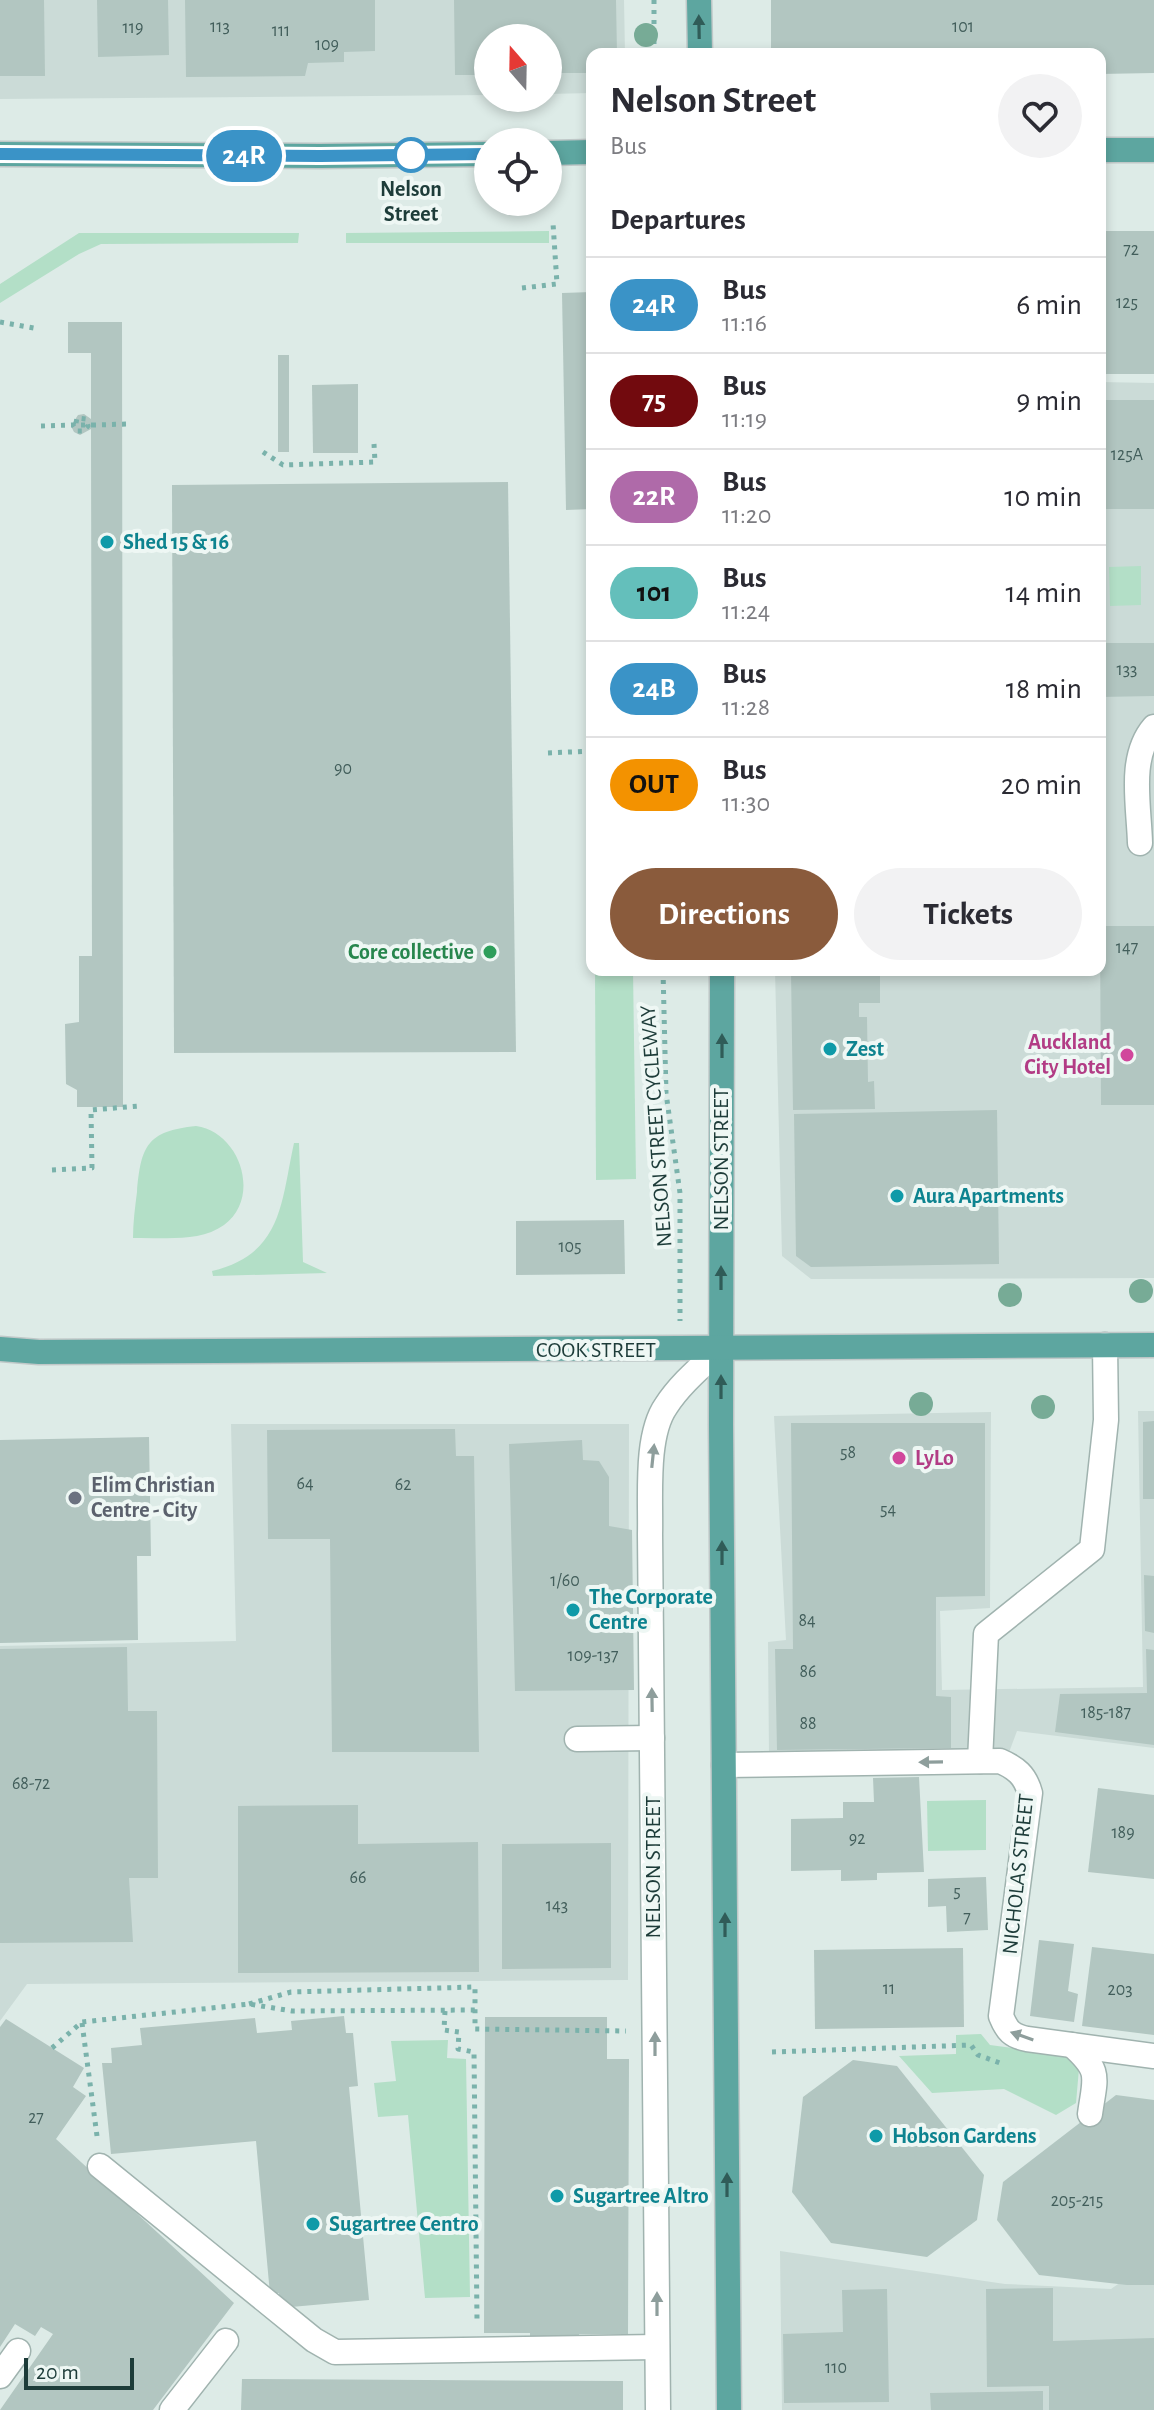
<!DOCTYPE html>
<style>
:root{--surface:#fff;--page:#f2f2f3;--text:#2b2b33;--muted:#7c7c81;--line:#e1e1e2;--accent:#8a5b3c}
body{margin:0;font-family:"Alegreya Sans",sans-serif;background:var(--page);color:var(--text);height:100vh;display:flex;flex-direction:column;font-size:30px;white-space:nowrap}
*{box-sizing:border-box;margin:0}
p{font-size:26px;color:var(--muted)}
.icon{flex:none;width:44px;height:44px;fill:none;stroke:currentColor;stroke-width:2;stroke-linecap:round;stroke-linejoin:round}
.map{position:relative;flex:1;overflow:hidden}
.sheet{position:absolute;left:586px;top:48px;width:520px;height:928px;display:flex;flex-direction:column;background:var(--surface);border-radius:16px;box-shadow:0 4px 12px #0003}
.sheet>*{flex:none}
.badge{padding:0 16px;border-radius:26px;font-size:28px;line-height:52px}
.needle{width:52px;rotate:340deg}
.controls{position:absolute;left:474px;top:24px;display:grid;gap:16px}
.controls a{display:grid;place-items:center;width:88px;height:88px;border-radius:50%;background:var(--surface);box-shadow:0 4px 12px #0003;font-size:40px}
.scale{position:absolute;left:24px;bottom:20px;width:110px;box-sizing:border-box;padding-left:8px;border:4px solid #1d3c39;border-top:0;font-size:22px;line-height:28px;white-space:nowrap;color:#1d3c39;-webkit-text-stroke:6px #eef7f4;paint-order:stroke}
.map>.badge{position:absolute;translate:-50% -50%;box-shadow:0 0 0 4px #fff}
h2{padding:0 24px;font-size:30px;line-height:72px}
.round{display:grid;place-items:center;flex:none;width:84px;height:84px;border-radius:42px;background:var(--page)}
.head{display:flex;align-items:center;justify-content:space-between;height:136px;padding:0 24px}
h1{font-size:38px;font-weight:700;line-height:60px}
.cta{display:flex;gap:16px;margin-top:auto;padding:16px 24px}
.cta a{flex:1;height:92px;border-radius:48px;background:var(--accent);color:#fff;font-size:32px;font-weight:700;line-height:92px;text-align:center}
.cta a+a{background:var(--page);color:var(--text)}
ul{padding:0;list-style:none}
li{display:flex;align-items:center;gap:24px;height:96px;padding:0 24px;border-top:2px solid var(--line)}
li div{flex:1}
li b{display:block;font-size:30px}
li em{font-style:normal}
li .badge{min-width:88px;font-weight:700;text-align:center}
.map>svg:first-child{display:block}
</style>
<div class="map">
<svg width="1154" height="2410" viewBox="0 0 1154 2410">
<rect width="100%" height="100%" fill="#ddebe7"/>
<g fill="#cbdbd7">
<polygon points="0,0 624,0 625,54 592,54 592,93 548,94 548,38 488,38 488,95 0,99"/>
<polygon points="1100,382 1154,383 1154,1278 811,1279 782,1256 775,970 1100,970"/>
<polygon points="1138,1411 1154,1411 1154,1748 1017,1731 1008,1755 769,1756 768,1642 786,1640 774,1416 991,1412 990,1608 940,1611 942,1690 1143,1687"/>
<polygon points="231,1424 629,1424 628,1980 27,1984 0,2021 0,1646 236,1641"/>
<polygon points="780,2251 1005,2284 1111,2289 1154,2259 1154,2410 782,2410"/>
</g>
<g fill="#b3dfc7">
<polygon points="549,231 549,243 346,243 346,233"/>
<polygon points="79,233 299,233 298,243 101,244 79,254 0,303 0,284"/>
<polygon points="1141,566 1141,605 1110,606 1109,567"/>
<polygon points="595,970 633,970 636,1179 596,1180"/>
<path d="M196,1126C240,1132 262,1197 224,1225C199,1243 162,1237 133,1238C133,1223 135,1207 137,1192C141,1146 147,1131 196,1126Z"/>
<path d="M294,1143H299L303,1262L327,1273L213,1276L212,1271C283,1254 281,1202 294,1143Z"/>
<polygon points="986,1800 986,1850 928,1851 927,1801"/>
<polygon points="981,2034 990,2045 1080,2057 1076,2103 1056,2115 1004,2089 932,2093 899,2056 956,2054 956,2035"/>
<polygon points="448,2040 447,2058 466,2059 470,2297 425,2298 408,2115 378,2117 374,2083 396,2081 391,2041"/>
</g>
<g fill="#b2c6c1">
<polygon points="0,0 44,0 45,76 0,76"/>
<polygon points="97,0 168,0 169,55 98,57"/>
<polygon points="185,0 375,0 375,51 344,52 344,62 308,63 305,76 186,77"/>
<polygon points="454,0 616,0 617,54 592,54 592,73 548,73 548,38 488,38 488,75 455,75"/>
<polygon points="771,0 1154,0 1154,73 1100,74 1100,54 771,54"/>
<rect x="1100" y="231" width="54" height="143"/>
<polygon points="592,292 592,509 566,510 562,293"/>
<polygon points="68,322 122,322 123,1107 77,1107 77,1090 66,1084 65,1024 79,1022 79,956 92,956 91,429 80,435 74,432 71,426 78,415 84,414 91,419 91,353 68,353"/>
<rect x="278" y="355" width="11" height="97"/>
<polygon points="358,384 358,453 313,453 312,385"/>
<rect x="1100" y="400" width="54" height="109"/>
<polygon points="508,482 516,1052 174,1053 172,485"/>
<polygon points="1100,643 1154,643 1154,696 1100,697"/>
<polygon points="1100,926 1154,926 1154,1105 1101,1105"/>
<polygon points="791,970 880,970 880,1003 859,1003 859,1017 867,1017 868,1082 874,1081 875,1109 793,1110"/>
<polygon points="997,1110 999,1264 811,1267 796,1256 794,1114"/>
<polygon points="624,1220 625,1274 516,1275 516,1221"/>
<polygon points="1154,1421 1154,1499 1143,1499 1143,1422"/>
<polygon points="791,1423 985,1423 985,1596 936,1597 936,1696 951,1697 951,1748 777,1750 775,1649 793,1649"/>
<polygon points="455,1429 456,1456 474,1456 479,1752 332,1752 330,1539 268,1539 267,1430"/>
<polygon points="149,1437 151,1556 137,1556 138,1640 0,1643 0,1440"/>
<polygon points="582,1440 583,1460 599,1461 609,1477 609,1526 632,1530 634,1690 515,1691 509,1444"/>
<polygon points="1144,1575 1154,1576 1154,1633 1145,1631"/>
<polygon points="127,1647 128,1711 157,1711 158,1878 129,1878 133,1942 0,1943 0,1649"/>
<polygon points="1146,1649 1154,1650 1154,1745 1055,1732 1060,1694 1147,1693"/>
<polygon points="919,1777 924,1872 877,1873 877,1880 841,1881 841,1870 791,1871 791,1819 843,1818 843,1802 874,1802 873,1778"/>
<polygon points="1098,1788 1154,1795 1154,1879 1088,1872"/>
<polygon points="358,1805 358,1844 478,1842 479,1972 238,1973 238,1806"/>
<polygon points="611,1843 611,1968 502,1969 502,1844"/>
<polygon points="986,1877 988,1930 947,1932 946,1906 928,1907 928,1879"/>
<polygon points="1039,1940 1074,1944 1068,1991 1078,1994 1074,2022 1030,2016"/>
<polygon points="1092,1947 1154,1954 1154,2035 1082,2026"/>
<polygon points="963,1948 964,2027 815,2029 814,1950"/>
<polygon points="344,2016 346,2033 353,2033 358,2086 349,2087 369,2300 280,2308 279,2293 270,2294 256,2141 111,2154 102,2063 112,2063 111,2048 142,2045 140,2028 255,2018 257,2033 292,2030 291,2021"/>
<polygon points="485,2017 607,2017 607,2059 629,2059 628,2334 579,2334 579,2342 530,2343 530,2333 484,2333"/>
<polygon points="6,2019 84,2068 73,2087 86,2096 56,2139 234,2303 153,2410 0,2410 53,2334 41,2327 35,2336 15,2324 0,2347 0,2027"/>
<polygon points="853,2060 897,2066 984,2175 977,2220 927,2257 831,2243 792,2192 803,2097"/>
<polygon points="1116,2095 1154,2100 1154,2285 1127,2285 1039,2275 997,2220 1003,2182"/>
<polygon points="1053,2288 1053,2341 1154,2338 1154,2410 1049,2410 1049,2386 987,2387 986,2289"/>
<polygon points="887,2289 889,2402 784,2403 783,2334 843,2332 842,2290"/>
<polygon points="242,2379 623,2381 623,2410 241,2410"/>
<polygon points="1043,2391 1043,2410 931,2410 930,2393"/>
</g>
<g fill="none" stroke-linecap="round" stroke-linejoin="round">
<defs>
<g id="minor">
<path d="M1140,843C1139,805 1128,757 1154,727"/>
<polyline points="577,1739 652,1738"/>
<polyline points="980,1761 986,1634 1092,1549 1106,1420 1105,1345"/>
<path d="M724,1765L1000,1761C1016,1768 1025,1775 1030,1793L1001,2016C1007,2031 1012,2036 1027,2039L1154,2056"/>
<path d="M1072,2045C1102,2072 1095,2077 1090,2114"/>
<polyline points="100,2166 314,2340 335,2352 657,2347"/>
<polyline points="0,2376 18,2351"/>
<polyline points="172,2410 226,2341"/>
<path d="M658,2410L650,1534C651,1498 645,1436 666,1406C680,1384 702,1366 721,1348"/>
</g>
<g id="major">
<polyline points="699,0 700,54"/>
<polyline points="1100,150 1154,150"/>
<polyline points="548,153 592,152"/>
<polyline points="0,154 320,156 488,154"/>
<polyline points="722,970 721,1425 729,2410"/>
<polyline points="0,1349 39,1352 1154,1345"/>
</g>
</defs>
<use href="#minor" stroke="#a0b3af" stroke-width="27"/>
<use href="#major" stroke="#c0c8c8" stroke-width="27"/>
<g stroke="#7ab2ab" stroke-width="5" stroke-dasharray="4 6" stroke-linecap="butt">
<polyline points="654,54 654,0"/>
<polyline points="522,288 557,284 553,223"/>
<polyline points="0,322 39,329"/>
<polyline points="92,425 130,424"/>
<polyline points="41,426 73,425 77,431 83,431 88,426 86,419 77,418 76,423 81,425"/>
<polyline points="263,452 283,465 375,462 374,444"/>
<polyline points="548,753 592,751"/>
<polyline points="663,970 666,1093 680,1193 680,1321"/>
<polyline points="52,1170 92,1168 91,1110 139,1106"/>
<polyline points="249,2004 291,1992 475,1987 475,2029 626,2031"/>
<polyline points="445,2011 444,2030 459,2032 458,2049 474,2052 477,2320"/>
<polyline points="82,2023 97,2136"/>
<polyline points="52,2048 82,2022 249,2004 292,2011 475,2010"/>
<polyline points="772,2052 971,2045 978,2055 1000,2063"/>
</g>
<use href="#minor" stroke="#fff" stroke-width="24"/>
<use href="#major" stroke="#5da6a0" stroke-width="24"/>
<polyline stroke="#7ab2ab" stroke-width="5" stroke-dasharray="4 6" stroke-linecap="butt" points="81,425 92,425"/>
</g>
<g fill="#77ab96">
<circle cx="646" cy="35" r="12"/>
<circle cx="1141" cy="1291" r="12"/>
<circle cx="1010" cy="1295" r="12"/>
<circle cx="921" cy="1404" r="12"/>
<circle cx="1043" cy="1407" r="12"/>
</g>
<defs><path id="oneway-solid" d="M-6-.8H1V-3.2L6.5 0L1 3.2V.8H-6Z" transform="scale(2)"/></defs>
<g fill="#305c58">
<use href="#oneway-solid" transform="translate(699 27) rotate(-91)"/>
<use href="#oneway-solid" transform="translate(722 1046) rotate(-90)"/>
<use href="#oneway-solid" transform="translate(721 1278) rotate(-90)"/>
<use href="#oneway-solid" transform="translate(721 1387) rotate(-90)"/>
<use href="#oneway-solid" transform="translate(722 1553) rotate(-90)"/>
<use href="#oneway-solid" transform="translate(725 1925) rotate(-90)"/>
<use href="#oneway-solid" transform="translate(727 2185) rotate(-90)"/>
</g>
<g fill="#8e9e9c">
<use href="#oneway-solid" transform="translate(653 1456) rotate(-84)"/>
<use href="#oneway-solid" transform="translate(652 1700) rotate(-91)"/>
<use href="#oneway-solid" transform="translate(931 1762) rotate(179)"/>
<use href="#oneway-solid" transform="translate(1022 2036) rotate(-161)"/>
<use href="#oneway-solid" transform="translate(655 2044) rotate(-90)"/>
<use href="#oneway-solid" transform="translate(657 2304) rotate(-90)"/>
</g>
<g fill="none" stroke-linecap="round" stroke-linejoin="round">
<defs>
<polyline id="line" points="0,154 320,156 488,154"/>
</defs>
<use href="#line" stroke="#fff" stroke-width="18"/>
<use href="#line" stroke="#3a93c7" stroke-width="12"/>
</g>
<circle fill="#fff" stroke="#3a93c7" stroke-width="4" cx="411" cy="155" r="16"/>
<g fill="#0f9aa8" stroke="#eef7f4" stroke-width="3">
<circle cx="107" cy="542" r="8"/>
<circle cx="830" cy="1049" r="8"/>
<circle cx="897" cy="1196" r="8"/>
<circle cx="573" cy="1610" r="8"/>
<circle cx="876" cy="2136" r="8"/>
<circle cx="557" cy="2196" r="8"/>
<circle cx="313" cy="2224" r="8"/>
</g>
<circle fill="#2e9e5b" stroke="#eef7f4" stroke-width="3" cx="490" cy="952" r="8"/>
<g fill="#d1479c" stroke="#eef7f4" stroke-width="3">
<circle cx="1127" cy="1055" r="8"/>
<circle cx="899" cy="1458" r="8"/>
</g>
<circle fill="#6b7280" stroke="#eef7f4" stroke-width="3" cx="75" cy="1498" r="8"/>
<g text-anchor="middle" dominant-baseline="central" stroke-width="8" stroke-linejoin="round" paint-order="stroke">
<g font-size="18" fill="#425e5b">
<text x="220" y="27">113</text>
<text x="963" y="27">101</text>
<text x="133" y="28">119</text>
<text x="281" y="31">111</text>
<text x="327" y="45">109</text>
<text x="1131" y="250">72</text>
<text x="1127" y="303">125</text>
<text x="1127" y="455">125A</text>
<text x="1127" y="670">133</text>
<text x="343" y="769">90</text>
<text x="1127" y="948">147</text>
<text x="570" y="1247">105</text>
<text x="848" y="1453">58</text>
<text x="305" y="1484">64</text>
<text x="403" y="1485">62</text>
<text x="888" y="1510">54</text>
<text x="565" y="1581">1/60</text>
<text x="807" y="1621">84</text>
<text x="593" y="1656">109-137</text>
<text x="808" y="1672">86</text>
<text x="1106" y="1713">185-187</text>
<text x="808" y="1724">88</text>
<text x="31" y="1784">68-72</text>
<text x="1123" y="1833">189</text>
<text x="857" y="1839">92</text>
<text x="358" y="1878">66</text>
<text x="957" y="1892">5</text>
<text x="557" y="1906">143</text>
<text x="967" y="1918">7</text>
<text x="889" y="1989">11</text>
<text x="1120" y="1990">203</text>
<text x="36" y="2118">27</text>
<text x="1077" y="2201">205-215</text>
<text x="836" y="2368">110</text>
</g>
<g font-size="22" font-weight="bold" fill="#1d3c39" stroke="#eef7f4">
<text x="411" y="189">Nelson<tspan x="411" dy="25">Street</tspan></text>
</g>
<g font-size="22" font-weight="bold" fill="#0d838f" stroke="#eef7f4" text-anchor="start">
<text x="123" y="542">Shed 15 &amp; 16</text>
<text x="846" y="1049">Zest</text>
<text x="913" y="1196">Aura Apartments</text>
<text x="589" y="1597">The Corporate<tspan x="589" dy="25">Centre</tspan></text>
<text x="892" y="2136">Hobson Gardens</text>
<text x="573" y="2196">Sugartree Altro</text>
<text x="329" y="2224">Sugartree Centro</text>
</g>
<g font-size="22" font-weight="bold" fill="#27864d" stroke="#eef7f4" text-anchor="end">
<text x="474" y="952">Core collective</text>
</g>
<g font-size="22" font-weight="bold" fill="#b23c85" stroke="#eef7f4" text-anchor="end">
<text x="1111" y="1042">Auckland<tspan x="1111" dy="25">City Hotel</tspan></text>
<text x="915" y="1458" text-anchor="start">LyLo</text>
</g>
<g font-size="22" fill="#1d3c39" stroke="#eef7f4">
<text transform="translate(656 1126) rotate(-94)">NELSON STREET CYCLEWAY</text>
<text transform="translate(721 1159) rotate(-90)">NELSON STREET</text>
<text x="596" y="1350">COOK STREET</text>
<text transform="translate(653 1867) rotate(-90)">NELSON STREET</text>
<text transform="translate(1018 1874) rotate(-84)">NICHOLAS STREET</text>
</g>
<g font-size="22" font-weight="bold" fill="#5b616d" stroke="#eef7f4" text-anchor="start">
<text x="91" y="1485">Elim Christian<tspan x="91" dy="25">Centre - City</tspan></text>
</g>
</g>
</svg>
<div class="controls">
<a><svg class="needle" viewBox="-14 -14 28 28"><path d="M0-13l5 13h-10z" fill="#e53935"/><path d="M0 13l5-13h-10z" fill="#7c7c81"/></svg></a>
<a><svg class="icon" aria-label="locate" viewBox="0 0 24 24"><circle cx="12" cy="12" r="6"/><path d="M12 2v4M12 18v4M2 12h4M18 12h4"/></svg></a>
</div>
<div class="scale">20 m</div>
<b class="badge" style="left:244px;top:156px;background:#3a93c7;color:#fff">24R</b>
<section class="sheet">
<div class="head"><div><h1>Nelson Street</h1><p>Bus</p></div><a class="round"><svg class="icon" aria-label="heart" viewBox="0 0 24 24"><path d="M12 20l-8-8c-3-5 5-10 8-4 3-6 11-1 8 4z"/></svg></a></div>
<h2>Departures</h2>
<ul>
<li><span class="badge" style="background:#3a93c7;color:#fff">24R</span><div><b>Bus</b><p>11:16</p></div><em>6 min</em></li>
<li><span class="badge" style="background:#720a0e;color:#fff">75</span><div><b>Bus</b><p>11:19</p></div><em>9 min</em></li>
<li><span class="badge" style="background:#af6aa9;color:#fff">22R</span><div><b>Bus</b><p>11:20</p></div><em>10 min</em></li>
<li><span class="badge" style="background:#64bfbb;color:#111">101</span><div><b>Bus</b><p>11:24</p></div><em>14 min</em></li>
<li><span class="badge" style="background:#3a93c7;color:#fff">24B</span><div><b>Bus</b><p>11:28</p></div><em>18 min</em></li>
<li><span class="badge" style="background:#f39200;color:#111">OUT</span><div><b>Bus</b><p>11:30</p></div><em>20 min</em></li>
</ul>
<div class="cta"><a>Directions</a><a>Tickets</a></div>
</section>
</div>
